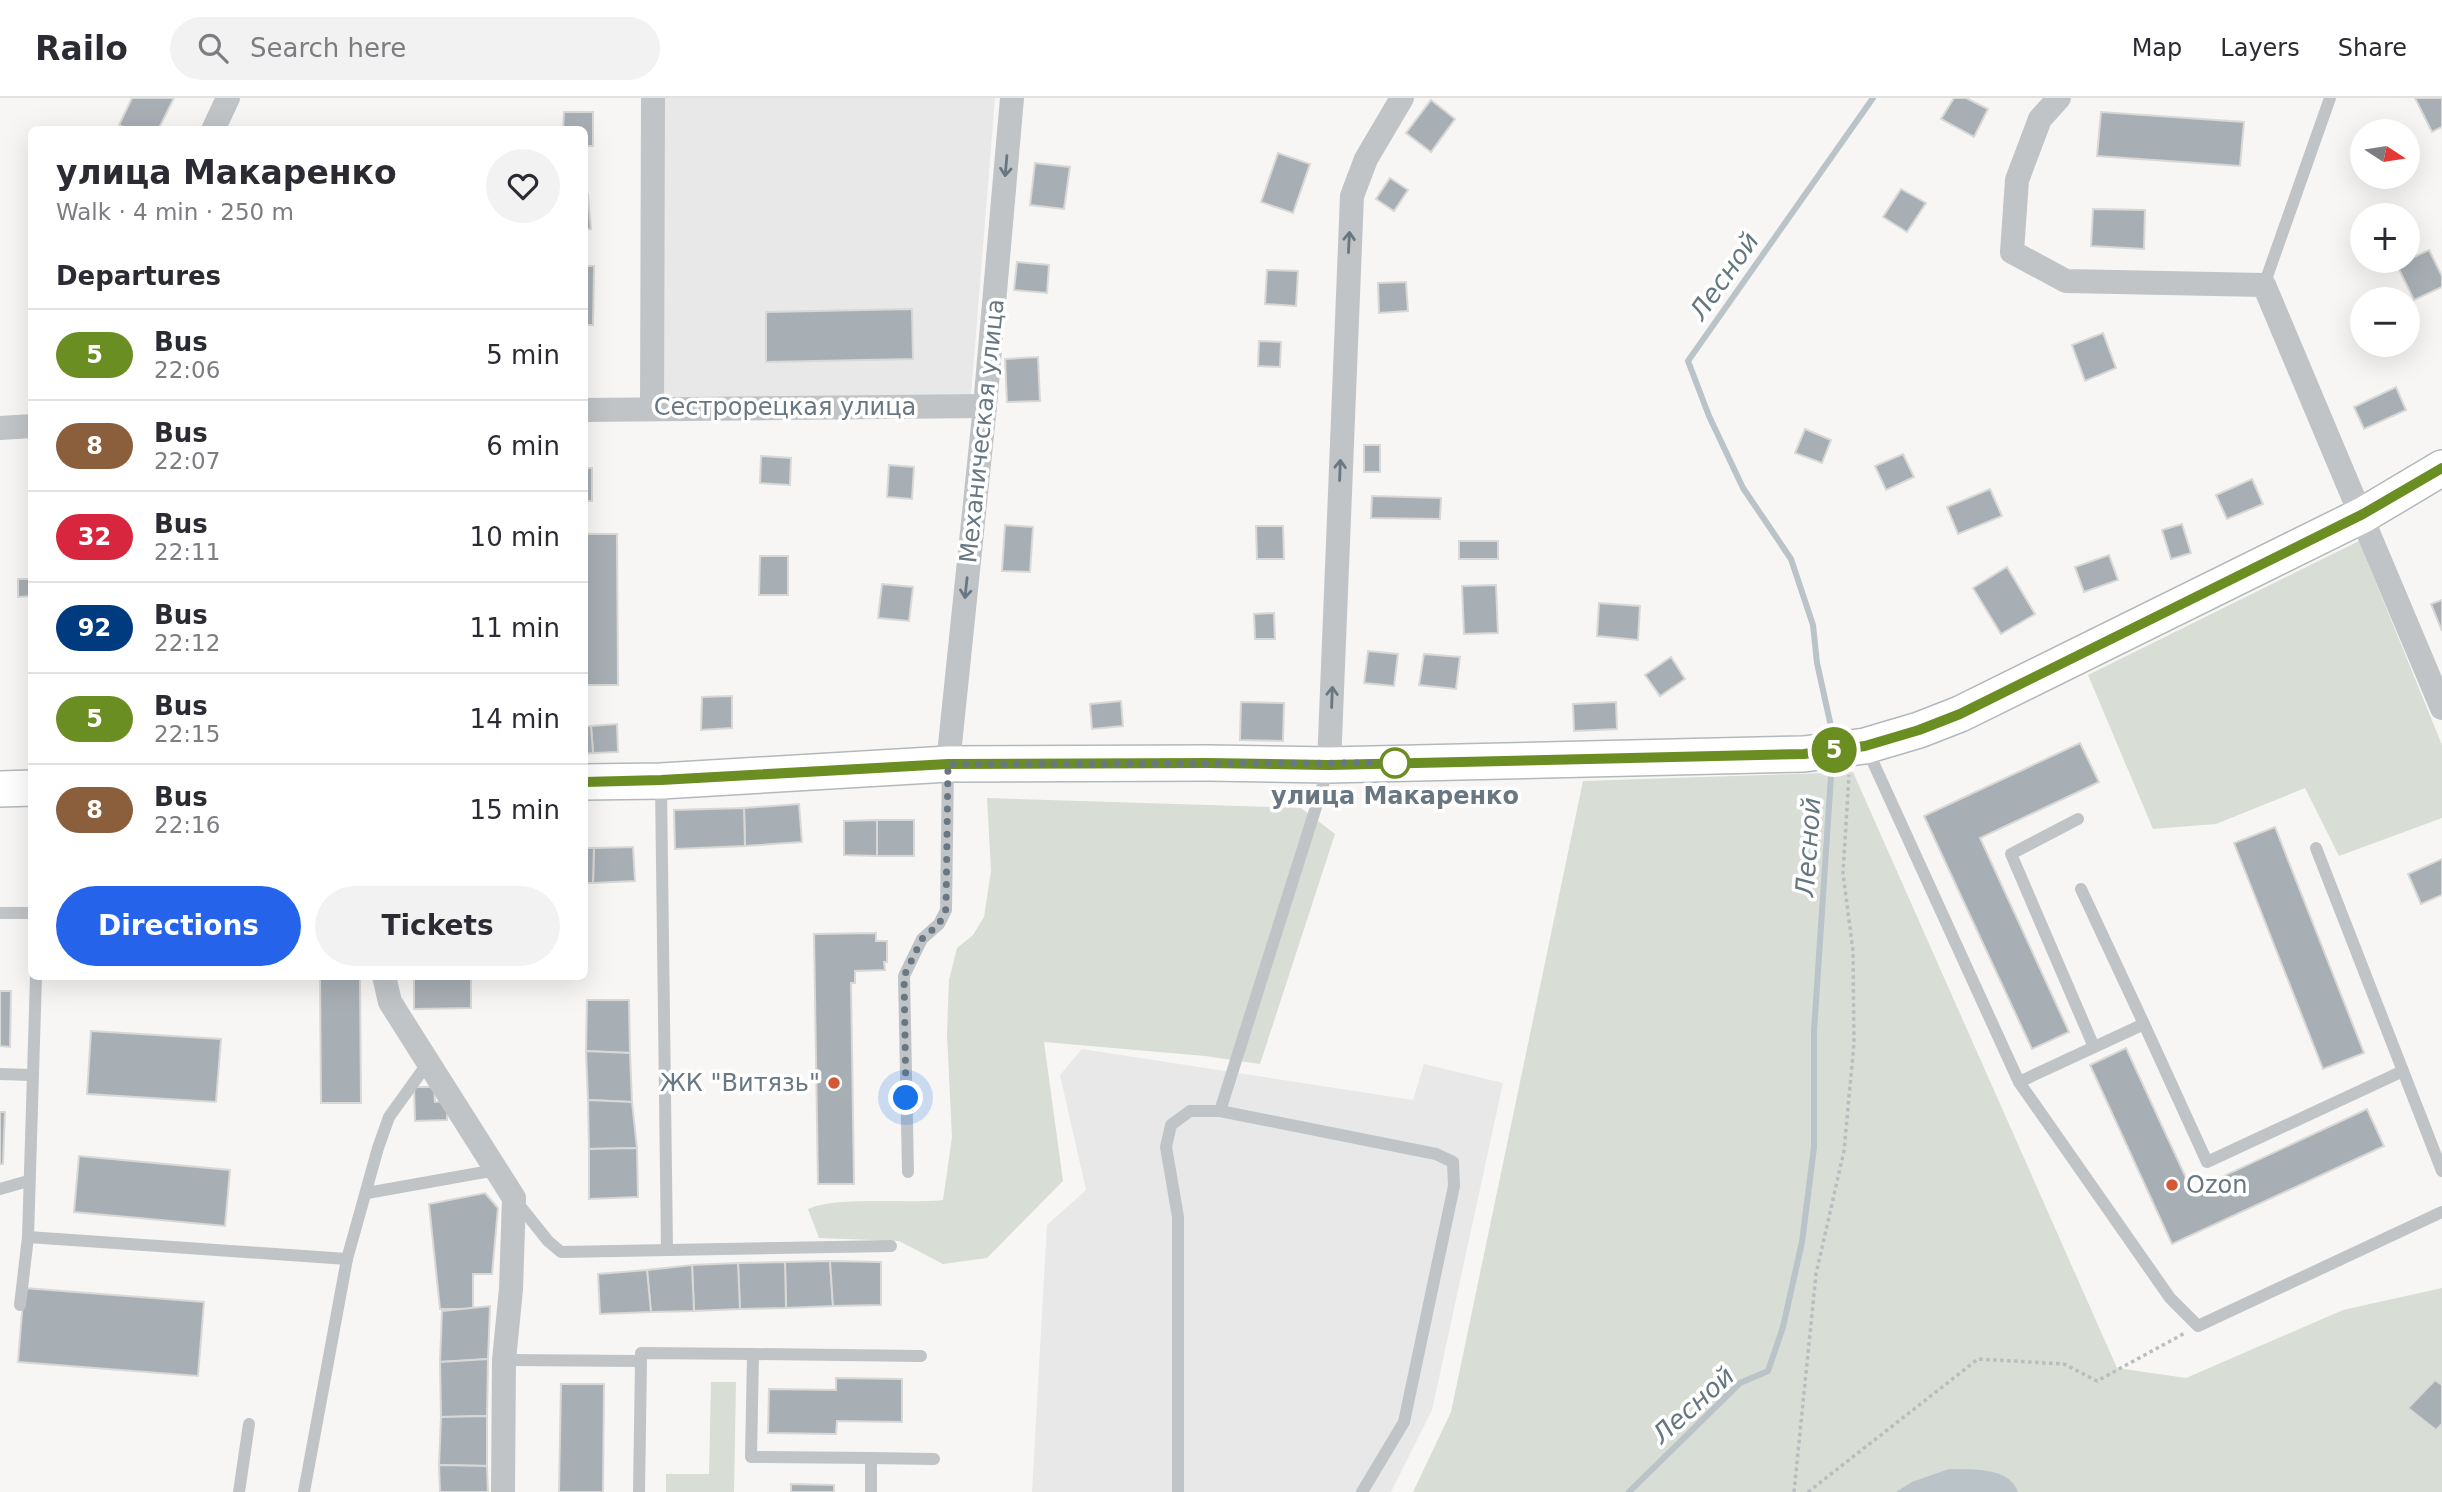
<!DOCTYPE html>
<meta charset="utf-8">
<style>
:root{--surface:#fff;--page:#f2f2f3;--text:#2b2b33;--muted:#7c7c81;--line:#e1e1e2;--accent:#2563eb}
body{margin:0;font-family:"DejaVu Sans",sans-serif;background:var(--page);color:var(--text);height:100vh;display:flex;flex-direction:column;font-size:26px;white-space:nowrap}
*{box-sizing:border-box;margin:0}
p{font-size:23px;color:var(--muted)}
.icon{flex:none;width:38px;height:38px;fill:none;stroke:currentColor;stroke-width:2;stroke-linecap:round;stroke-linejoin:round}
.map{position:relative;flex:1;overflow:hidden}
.details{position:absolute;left:28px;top:28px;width:560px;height:854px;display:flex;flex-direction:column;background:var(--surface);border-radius:10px;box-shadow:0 7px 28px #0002}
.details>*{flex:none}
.badge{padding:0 14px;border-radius:23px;font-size:24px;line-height:46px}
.needle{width:46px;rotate:102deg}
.controls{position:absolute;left:2350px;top:21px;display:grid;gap:14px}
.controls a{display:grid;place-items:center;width:70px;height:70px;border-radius:50%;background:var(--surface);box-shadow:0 7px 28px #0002;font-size:35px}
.you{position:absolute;width:35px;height:35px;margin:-18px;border:5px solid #fff;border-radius:50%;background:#1a73e8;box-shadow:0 0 0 10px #1a73e833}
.map>.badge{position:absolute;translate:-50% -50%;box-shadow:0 0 0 4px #fff}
h2{padding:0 28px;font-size:26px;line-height:63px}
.round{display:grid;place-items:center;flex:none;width:74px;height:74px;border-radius:37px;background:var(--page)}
.headline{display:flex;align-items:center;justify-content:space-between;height:119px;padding:0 28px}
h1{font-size:33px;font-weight:700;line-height:52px}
.button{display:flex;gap:14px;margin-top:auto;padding:14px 28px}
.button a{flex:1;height:80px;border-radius:42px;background:var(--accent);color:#fff;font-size:28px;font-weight:700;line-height:80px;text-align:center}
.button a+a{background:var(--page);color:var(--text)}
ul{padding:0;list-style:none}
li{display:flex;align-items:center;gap:21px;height:91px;padding:0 28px;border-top:2px solid var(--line)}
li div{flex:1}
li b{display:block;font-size:26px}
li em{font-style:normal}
li .badge{min-width:77px;font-weight:700;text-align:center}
header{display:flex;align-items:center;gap:42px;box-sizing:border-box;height:98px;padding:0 35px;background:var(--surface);border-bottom:2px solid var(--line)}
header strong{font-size:33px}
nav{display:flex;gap:38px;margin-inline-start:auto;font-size:24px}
.search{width:490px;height:63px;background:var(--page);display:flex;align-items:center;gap:18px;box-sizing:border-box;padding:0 24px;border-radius:38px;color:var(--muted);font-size:26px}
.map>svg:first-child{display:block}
</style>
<header>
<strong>Railo</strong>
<div class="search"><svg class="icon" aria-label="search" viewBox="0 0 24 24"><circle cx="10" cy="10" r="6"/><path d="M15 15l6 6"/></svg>Search here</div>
<nav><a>Map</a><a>Layers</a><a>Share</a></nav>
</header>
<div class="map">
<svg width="2442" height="1394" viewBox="0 0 2442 1394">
<rect width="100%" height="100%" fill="#f7f6f4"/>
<g fill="#e7e8e7">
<polygon points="657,0 995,0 971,297 656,304"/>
<polygon points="1082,951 1413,1002 1424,966 1503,985 1432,1312 1391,1394 1032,1394 1047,1127 1086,1092 1060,977"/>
</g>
<g fill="#d8ddd5">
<polygon points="2359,443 2442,647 2442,720 2339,758 2305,690 2216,726 2153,731 2088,577"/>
<polygon points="1853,674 2117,1270 2186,1280 2343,1212 2442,1190 2442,1394 1413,1394 1451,1314 1583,683"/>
<path d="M987,700L1301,710L1335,736L1260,966L1205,958L1044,944L1063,1083L987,1160L943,1166L899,1143L819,1140L808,1111C838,1098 905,1106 943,1102L952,1039L947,936L949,882L957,850L973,837L984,819L991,773Z"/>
<polygon points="711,1284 736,1284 734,1394 666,1394 666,1376 709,1376"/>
</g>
<path fill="#b9c3c8" d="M1949,1371C1971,1372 2009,1368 2018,1394H1896L1912,1384Z"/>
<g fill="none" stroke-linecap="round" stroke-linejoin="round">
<g stroke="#b9c3c8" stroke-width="6">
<polyline points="1834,642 1817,565 1813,527 1791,461 1743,390 1709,318 1688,263 1873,0"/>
<polyline points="1629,1394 1740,1285 1768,1273 1783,1229 1802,1144 1814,1049 1814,933 1832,663"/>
</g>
</g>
<g fill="#a8afb4" stroke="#d8d8d6" stroke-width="2">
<polygon points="132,0 174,0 158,32 129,32 119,27"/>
<polygon points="1954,0 1966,0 1988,11 1974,39 1941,21"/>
<polygon points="2415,0 2442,0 2442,29 2432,34"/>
<polygon points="1431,2 1455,21 1431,54 1406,35"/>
<polygon points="564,14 593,14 593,48 584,48 584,32 563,32"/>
<polygon points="2101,14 2244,24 2240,68 2097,58"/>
<polygon points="1278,55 1310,66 1293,115 1261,104"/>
<polygon points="1035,65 1070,69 1064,111 1030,107"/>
<polygon points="1390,80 1408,92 1394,113 1376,101"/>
<polygon points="1901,91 1926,105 1907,134 1883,119"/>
<polygon points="584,97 588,97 591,131 584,132"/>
<polygon points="2093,111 2145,112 2144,151 2091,148"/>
<polygon points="2429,152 2442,178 2442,189 2414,202 2397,167"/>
<polygon points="1017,164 1049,167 1047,195 1014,192"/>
<polygon points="584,168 594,168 593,227 584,227"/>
<polygon points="1267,172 1298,173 1296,208 1265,206"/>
<polygon points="1406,184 1408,213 1379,215 1378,185"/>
<polygon points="912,211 913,261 766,264 766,214"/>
<polygon points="2103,235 2116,270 2085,283 2072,247"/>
<polygon points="1259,243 1281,244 1280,269 1258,268"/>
<polygon points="1038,259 1040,303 1007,304 1005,261"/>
<polygon points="2396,289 2406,312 2364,331 2354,309"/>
<polygon points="1805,331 1831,342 1822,365 1795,355"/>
<rect x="1364" y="347" width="16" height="27"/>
<polygon points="1903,356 1914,379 1886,392 1875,368"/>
<polygon points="761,358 791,360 790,387 760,385"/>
<polygon points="889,367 914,369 912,401 887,399"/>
<rect x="584" y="370" width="8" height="33"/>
<polygon points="2252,381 2263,406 2227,421 2216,397"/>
<polygon points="1990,391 2002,418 1958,436 1947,409"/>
<polygon points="1372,398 1441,400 1440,421 1371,420"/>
<polygon points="2182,426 2191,455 2171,461 2162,432"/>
<polygon points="1005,427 1033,429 1030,474 1002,473"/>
<polygon points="1256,428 1283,428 1284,461 1257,461"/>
<polygon points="584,436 617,436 618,587 584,587"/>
<rect x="1459" y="443" width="39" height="18"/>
<polygon points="2109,457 2118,482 2084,494 2075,469"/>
<polygon points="760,458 788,458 788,497 759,497"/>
<polygon points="2007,469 2035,516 2001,536 1973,490"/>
<polygon points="18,481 32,481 32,498 18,499"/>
<polygon points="882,486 913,489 909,523 878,520"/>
<polygon points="1496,487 1498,535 1464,536 1462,488"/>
<polygon points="2442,502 2442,533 2431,506"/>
<polygon points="1599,505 1640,508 1638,542 1597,538"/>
<polygon points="1274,515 1275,541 1255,541 1254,516"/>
<polygon points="1368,553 1398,556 1394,588 1364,585"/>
<polygon points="1424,556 1460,559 1456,591 1419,587"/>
<polygon points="1671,559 1685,581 1660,598 1645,577"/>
<polygon points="732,598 732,630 701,632 702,599"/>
<polygon points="1121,603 1123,628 1092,631 1090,606"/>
<polygon points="1241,604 1284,605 1283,643 1240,642"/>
<polygon points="1616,604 1617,631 1574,633 1573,606"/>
<polygon points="617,626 618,654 593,655 591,628"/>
<polygon points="584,628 591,628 593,655 584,656"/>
<polygon points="2080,645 2099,684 1980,740 2069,934 2032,951 1924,718"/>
<polygon points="799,706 802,744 745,748 744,710"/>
<polygon points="744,710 745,748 675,751 674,712"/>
<polygon points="877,722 877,758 844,757 844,723"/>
<rect x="877" y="722" width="37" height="36"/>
<polygon points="2275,729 2364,955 2323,971 2234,745"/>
<polygon points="633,749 635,783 593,785 594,750"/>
<polygon points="584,750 594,750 593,785 584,785"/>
<polygon points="2442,761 2442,797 2421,806 2408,776"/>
<polygon points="876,835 876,843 887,843 887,864 884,864 885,872 855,873 855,885 851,885 854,1086 818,1086 814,836"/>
<polygon points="320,878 360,878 361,1005 321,1005"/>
<polygon points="414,878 471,878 471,910 414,911"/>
<polygon points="0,893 11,893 10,949 0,948"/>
<polygon points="587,902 629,902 630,955 586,953"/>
<polygon points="91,933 221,941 216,1004 87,996"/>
<polygon points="2126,950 2192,1093 2367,1011 2384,1048 2172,1146 2090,967"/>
<polygon points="586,953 630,955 632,1004 588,1002"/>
<polygon points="414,989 434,989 435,1004 447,1003 447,1022 415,1023"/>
<polygon points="588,1002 632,1004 637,1050 589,1051"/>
<polygon points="0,1014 5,1014 3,1066 0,1066"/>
<polygon points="637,1050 638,1099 589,1101 589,1051"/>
<polygon points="79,1058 230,1072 225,1128 74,1114"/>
<polygon points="485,1095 498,1110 492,1176 473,1176 473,1211 440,1211 429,1106"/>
<polygon points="830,1163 833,1208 786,1210 785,1164"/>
<polygon points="830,1163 881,1164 881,1207 833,1208"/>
<polygon points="785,1164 786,1210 740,1211 738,1165"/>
<polygon points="738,1165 740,1211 694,1213 692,1167"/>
<polygon points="692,1167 694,1213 651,1214 647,1172"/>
<polygon points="647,1172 651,1214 600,1216 598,1176"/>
<polygon points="24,1190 204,1204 198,1278 18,1264"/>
<polygon points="490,1208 488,1261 440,1264 442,1213"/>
<polygon points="488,1261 487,1318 441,1319 440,1264"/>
<polygon points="836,1280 902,1281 902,1324 837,1323 836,1336 768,1335 769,1291 836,1292"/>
<polygon points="2435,1282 2442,1287 2442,1326 2436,1332 2408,1310"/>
<polygon points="561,1286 604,1286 603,1394 559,1394"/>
<polygon points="487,1318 487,1368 439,1367 441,1319"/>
<polygon points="439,1367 487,1368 488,1394 440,1394"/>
<polygon points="791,1386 834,1387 834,1394 791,1394"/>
</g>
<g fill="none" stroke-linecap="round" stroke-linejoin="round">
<defs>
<g id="secondary">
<polyline points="584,684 661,683 948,666 1208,665 1329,667 1804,656 1865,648 1919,632 1960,616 2363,417 2442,370"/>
<polyline points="0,691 32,690"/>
</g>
</defs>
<use href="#secondary" stroke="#b3b8bb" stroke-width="38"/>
<g stroke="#babdbf" stroke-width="3.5" stroke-dasharray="3.5 3.5" stroke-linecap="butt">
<polyline points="1794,1394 1816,1176 1844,1053 1854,945 1853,853 1843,775 1849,677"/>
<polyline points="1808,1394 1978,1261 2064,1266 2097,1283 2185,1235"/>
</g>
<g stroke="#c0c4c7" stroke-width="12">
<polyline points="2264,187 2330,0"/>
<polyline points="1867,651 2019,984 2170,1200 2198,1228 2442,1114"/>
<polyline points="661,687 667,1152"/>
<polyline points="2078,721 2011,756 2094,949"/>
<polyline points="2316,750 2442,1073"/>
<polyline points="2081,791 2144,926"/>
<polyline points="0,815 32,815"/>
<polyline points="0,976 31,977"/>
<polyline points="2019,984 2144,926 2207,1064 2403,973"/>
<polyline points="1220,1013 1328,671"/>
<polyline points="908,1074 904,878 922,841 939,826 946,812 948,667"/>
<polyline points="0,1091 28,1083"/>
<polyline points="367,1095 496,1072"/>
<polyline points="516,1103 548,1143 561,1154 891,1148"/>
<polyline points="28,1139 347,1161"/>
<polyline points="20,1207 28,1139 36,878"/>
<polyline points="753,1256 921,1258"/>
<polyline points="504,1262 641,1263 639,1394"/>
<polyline points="641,1263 641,1255 753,1256 751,1359 871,1360 871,1394"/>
<polyline points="871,1360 934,1361"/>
<polyline points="239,1394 249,1326"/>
<polyline points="304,1394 347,1161 378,1050 389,1019 427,966"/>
<polyline points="1178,1394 1178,1119 1166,1049 1171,1027 1190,1013 1220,1013 1436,1056 1453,1064 1454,1088 1404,1324 1362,1394"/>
</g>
<g stroke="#c0c4c7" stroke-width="24">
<polyline points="2059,0 2040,21 2017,82 2012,154 2066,183 2264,187 2442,610"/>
<polyline points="213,32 228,0"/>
<polyline points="652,310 653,0"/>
<polyline points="584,312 985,308"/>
<polyline points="0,330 32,328"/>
<polyline points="948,666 985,308 1012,0"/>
<polyline points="1329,667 1352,98 1366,61 1402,0"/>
<polyline points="384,878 390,904 514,1100 511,1191 504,1262 503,1394"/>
</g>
<use href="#secondary" stroke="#fff" stroke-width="35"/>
</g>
<defs><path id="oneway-shaft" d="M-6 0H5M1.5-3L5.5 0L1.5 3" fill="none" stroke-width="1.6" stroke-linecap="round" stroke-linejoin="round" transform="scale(1.75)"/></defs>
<g stroke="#687782">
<use href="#oneway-shaft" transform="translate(1006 68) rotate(95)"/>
<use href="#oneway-shaft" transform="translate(1349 144) rotate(-87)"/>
<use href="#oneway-shaft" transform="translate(1340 372) rotate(-88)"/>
<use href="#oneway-shaft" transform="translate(966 490) rotate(96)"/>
<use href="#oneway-shaft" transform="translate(1332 599) rotate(-88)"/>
</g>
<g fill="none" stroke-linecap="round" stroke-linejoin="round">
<defs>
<polyline id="line" points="584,684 661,682 948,666 1208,665 1329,667 1804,656 1865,648 1919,632 1960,616 2363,416 2442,370"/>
</defs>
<use href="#line" stroke="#fff" stroke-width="16"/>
<use href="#line" stroke="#6b8e23" stroke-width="10"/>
<polyline stroke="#687782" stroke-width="7" stroke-dasharray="0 12.6" points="906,1000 904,878 922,841 939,826 946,811 948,666 1395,665"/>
</g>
<circle fill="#fff" stroke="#6b8e23" stroke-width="3.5" cx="1395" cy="665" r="14"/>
<g fill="#d45836" stroke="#fff" stroke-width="2.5">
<circle cx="834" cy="985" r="7"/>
<circle cx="2172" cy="1087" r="7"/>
</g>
<g text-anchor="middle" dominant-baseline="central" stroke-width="7" stroke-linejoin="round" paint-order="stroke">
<g font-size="24" fill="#687782" stroke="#fff">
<text x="785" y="309">Сестрорецкая улица</text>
<text transform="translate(982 333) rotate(-84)">Механическая улица</text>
</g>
<g font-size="24" font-weight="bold" fill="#687782" stroke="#fff">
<text x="1395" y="698">улица Макаренко</text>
</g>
<g font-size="24" fill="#687782" stroke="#fff" text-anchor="end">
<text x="820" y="985">ЖК "Витязь"</text>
<text x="2186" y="1087" text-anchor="start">Ozon</text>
</g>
<g font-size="26" font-style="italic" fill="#64777f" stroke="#fff">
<text transform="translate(1724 178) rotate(-55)">Лесной</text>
<text transform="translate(1808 749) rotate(-86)">Лесной</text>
<text transform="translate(1693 1307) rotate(-42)">Лесной</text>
</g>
</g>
</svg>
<div class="controls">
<a><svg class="needle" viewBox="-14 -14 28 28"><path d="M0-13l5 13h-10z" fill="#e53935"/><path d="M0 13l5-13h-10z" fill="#7c7c81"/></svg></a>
<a>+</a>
<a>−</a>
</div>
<div class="you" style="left:906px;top:1000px"></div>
<b class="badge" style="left:1834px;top:652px;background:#6b8e23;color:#fff">5</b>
<section class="details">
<div class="headline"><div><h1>улица Макаренко</h1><p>Walk · 4 min · 250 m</p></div><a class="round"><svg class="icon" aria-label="heart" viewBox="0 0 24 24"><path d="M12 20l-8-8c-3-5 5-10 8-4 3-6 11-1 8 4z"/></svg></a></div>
<h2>Departures</h2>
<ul>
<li><span class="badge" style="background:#6b8e23;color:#fff">5</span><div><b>Bus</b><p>22:06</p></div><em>5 min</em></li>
<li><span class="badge" style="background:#8b5e3c;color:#fff">8</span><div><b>Bus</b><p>22:07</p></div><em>6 min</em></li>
<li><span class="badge" style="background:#d7263d;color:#fff">32</span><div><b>Bus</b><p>22:11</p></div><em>10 min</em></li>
<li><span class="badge" style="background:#003b80;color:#fff">92</span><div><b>Bus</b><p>22:12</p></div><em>11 min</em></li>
<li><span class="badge" style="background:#6b8e23;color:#fff">5</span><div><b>Bus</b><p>22:15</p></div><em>14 min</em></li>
<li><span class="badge" style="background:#8b5e3c;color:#fff">8</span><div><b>Bus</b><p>22:16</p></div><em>15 min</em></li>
</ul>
<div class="button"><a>Directions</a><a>Tickets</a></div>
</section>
</div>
